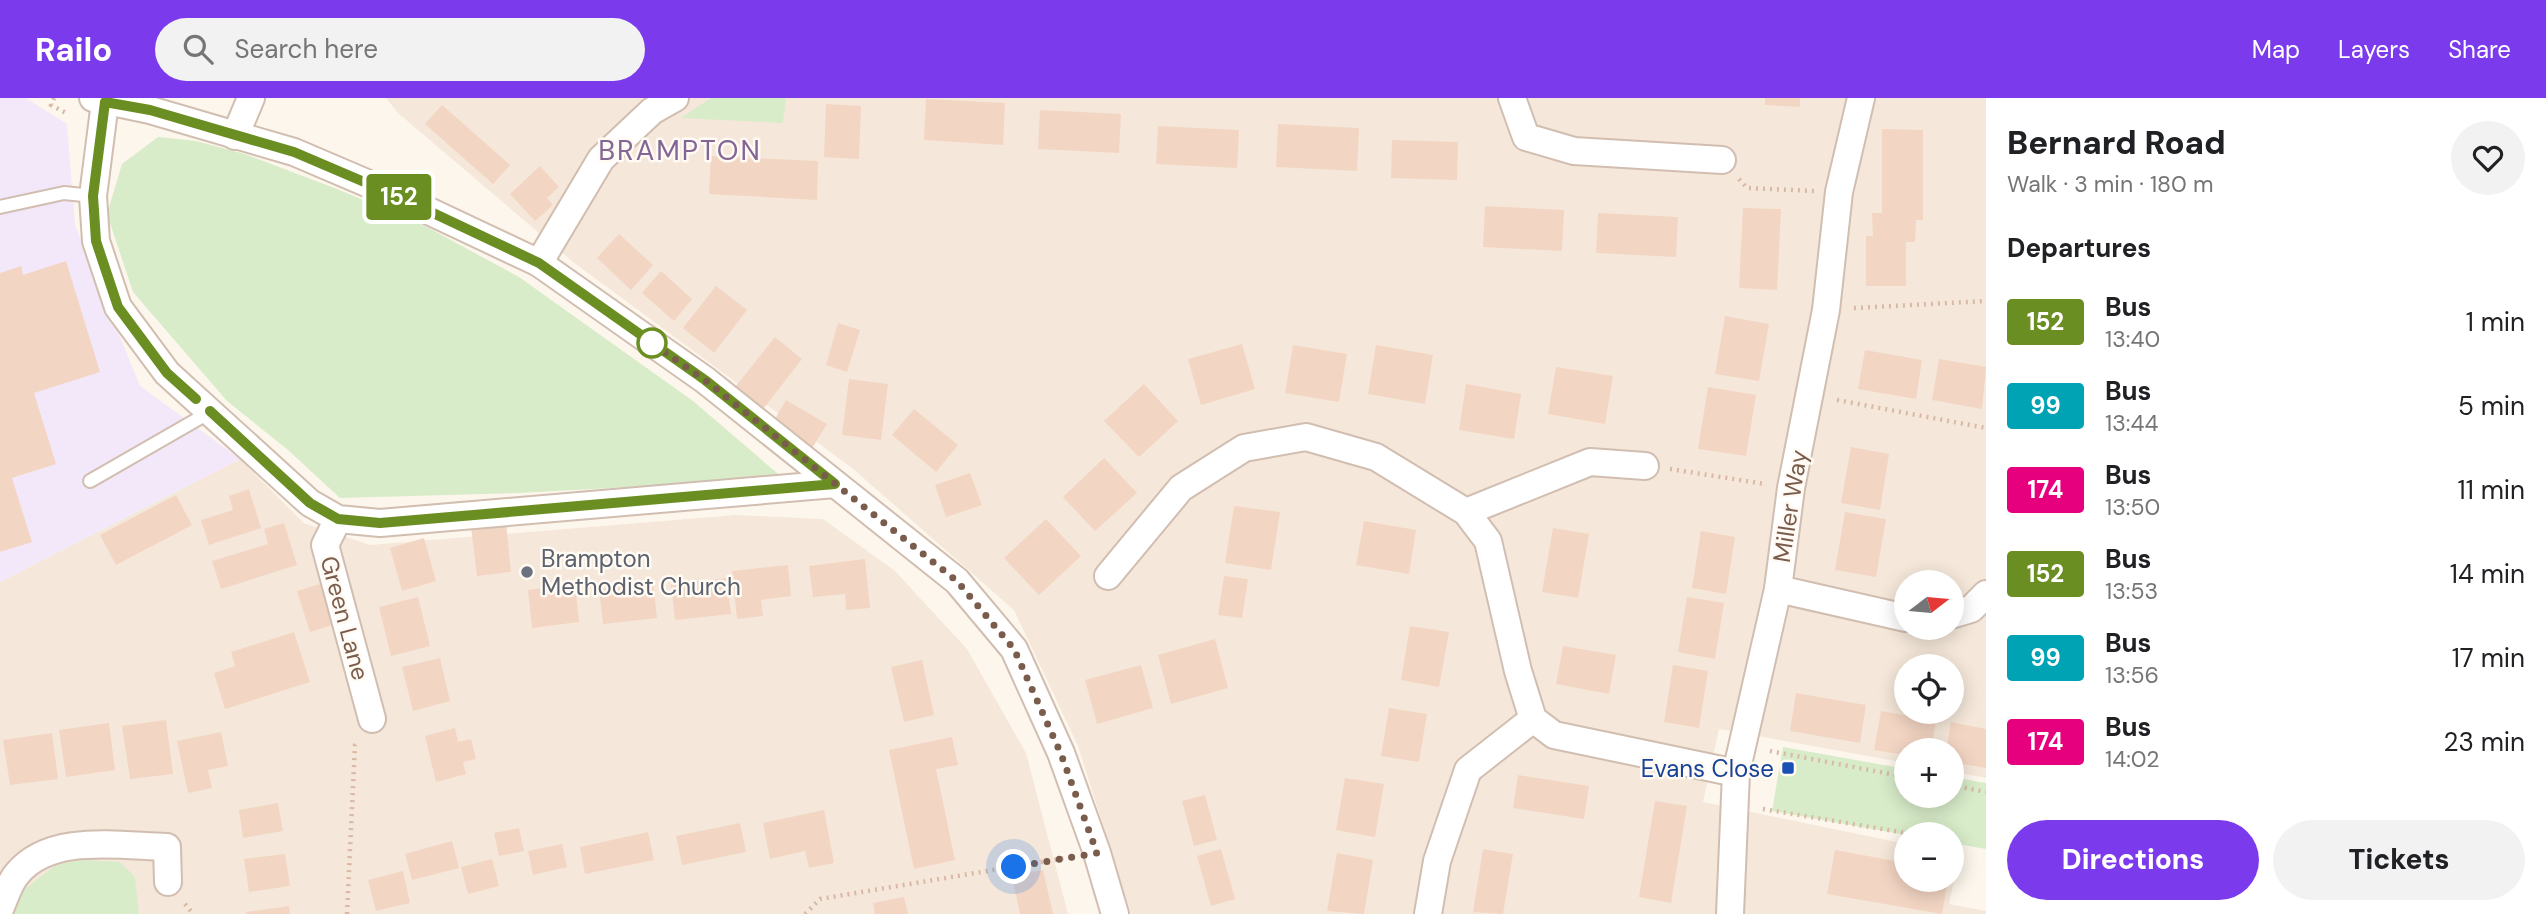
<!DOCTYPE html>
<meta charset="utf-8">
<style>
:root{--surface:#fff;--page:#f2f2f2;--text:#202124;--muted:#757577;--accent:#7c3aed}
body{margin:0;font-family:"DM Sans",sans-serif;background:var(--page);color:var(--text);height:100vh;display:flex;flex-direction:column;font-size:26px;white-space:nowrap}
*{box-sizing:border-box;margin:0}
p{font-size:23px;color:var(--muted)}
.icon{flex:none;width:38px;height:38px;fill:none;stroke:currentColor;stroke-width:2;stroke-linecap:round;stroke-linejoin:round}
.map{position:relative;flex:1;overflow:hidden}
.panel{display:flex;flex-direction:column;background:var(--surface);width:560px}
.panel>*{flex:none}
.badge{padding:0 14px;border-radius:5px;font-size:24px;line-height:46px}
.needle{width:46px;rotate:74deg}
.controls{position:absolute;left:1894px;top:472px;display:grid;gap:14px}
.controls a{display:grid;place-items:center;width:70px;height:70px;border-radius:50%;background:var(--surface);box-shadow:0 4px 18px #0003;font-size:35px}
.you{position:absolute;width:35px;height:35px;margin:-18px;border:5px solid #fff;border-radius:50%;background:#1a73e8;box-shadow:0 0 0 10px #1a73e833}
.map>.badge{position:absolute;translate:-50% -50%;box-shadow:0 0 0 4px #fff}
h2{padding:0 21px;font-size:26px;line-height:63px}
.round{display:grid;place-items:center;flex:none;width:74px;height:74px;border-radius:37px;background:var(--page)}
.overview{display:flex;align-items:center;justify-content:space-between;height:119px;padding:0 21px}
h1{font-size:33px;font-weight:800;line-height:52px}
.action{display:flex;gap:14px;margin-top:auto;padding:14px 21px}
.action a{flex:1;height:80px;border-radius:42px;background:var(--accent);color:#fff;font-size:28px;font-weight:800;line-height:80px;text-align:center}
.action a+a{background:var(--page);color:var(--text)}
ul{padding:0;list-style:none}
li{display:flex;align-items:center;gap:21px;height:84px;padding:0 21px}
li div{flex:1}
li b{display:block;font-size:26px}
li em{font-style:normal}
li .badge{min-width:77px;font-weight:700;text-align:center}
header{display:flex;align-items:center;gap:42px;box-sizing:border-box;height:98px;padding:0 35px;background:var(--accent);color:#fff}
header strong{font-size:33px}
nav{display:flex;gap:38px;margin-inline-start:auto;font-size:24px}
.search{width:490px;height:63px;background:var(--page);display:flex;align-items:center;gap:18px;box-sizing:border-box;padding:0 24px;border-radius:38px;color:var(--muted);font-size:26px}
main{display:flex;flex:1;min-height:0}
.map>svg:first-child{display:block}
</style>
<header>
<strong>Railo</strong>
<div class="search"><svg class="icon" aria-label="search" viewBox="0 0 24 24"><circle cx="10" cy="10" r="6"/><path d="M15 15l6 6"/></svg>Search here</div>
<nav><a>Map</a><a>Layers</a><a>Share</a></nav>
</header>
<main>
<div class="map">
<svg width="1986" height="816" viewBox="0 0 1986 816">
<rect width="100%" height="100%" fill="#fdf6ec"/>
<g fill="#f5e8da" fill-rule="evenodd">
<path d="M386,0H1986V680L1951,673V653H1906V665L1719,631L1703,704L1906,746V782H1951V756L1959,757L1949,806L1986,813V816H1131L1078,648L1014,512L852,370L573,164L398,15ZM1906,485H1951V530H1906ZM1906,569H1951V614H1906Z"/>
<polygon points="240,361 304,425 370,447 736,417 823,421 895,473 967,551 1026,655 1068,816 0,816 0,484"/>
</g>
<polygon fill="#f3e8fa" points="0,0 26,0 67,26 75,127 140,288 240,361 0,484"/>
<g fill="#d8ecc9">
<polygon points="711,0 786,0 783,25 681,20"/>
<polygon points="158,39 196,43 245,56 337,91 425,128 519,179 693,303 784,381 518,395 340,400 288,352 227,303 133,194 107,116 122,66"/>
<polygon points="1783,649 1906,671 1906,698 1951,698 1951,679 1986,685 1986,751 1951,745 1951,737 1906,737 1772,713"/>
<polygon points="82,762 120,764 135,779 139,816 12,816 16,798 56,767"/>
</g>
<g fill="#f3d5c3">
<polygon points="1765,0 1800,0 1800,9 1765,7"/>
<polygon points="926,1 1005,5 1003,47 924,42"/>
<polygon points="826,6 861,8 859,61 824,59"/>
<polygon points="442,7 510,67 493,86 425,26"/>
<polygon points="1040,12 1121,16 1119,55 1038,51"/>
<polygon points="1278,26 1359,30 1357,73 1276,69"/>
<polygon points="1158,28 1239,32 1237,70 1156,66"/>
<polygon points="1882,31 1923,32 1923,122 1916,122 1915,144 1906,144 1906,188 1866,188 1866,138 1873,138 1872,115 1882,115"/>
<polygon points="1392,42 1458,44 1457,82 1391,80"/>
<polygon points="711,58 818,63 817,102 709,96"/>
<polygon points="540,68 559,89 547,100 553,107 535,123 510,96"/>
<polygon points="1485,108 1564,112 1562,153 1483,149"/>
<polygon points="1743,110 1781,111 1777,192 1739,190"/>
<polygon points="1598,115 1678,119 1676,159 1596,155"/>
<polygon points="619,136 653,167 631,192 597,160"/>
<polygon points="66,163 100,274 34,295 56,366 12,380 32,444 0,454 0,175 21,168 23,177"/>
<polygon points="661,173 692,201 674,223 642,195"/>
<polygon points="716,188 747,212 714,255 683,230"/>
<polygon points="1725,218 1769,226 1759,283 1715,276"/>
<polygon points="838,225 860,232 847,274 826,267"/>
<polygon points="775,239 802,261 764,310 736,288"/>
<polygon points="1242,246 1255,291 1201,307 1188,261"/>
<polygon points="1293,247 1347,256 1339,304 1285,295"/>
<polygon points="1376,247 1433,257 1425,306 1368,296"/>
<polygon points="1865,252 1922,262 1916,301 1858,291"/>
<polygon points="1939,261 1986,269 1982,311 1932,302"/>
<polygon points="1556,269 1613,278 1605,326 1548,316"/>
<polygon points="849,281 888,286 881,342 842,337"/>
<polygon points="1144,286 1178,323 1139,359 1104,323"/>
<polygon points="1466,286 1521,296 1514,341 1459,332"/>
<polygon points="1708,289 1756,297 1746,358 1698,351"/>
<polygon points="786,302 827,326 811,352 771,328"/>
<polygon points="914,311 958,347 936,374 892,337"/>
<polygon points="1851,349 1889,356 1880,412 1841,405"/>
<polygon points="1104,360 1137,395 1095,433 1063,399"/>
<polygon points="970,375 982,407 946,419 935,387"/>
<polygon points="249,391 261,430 209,447 201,422 233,412 229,398"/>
<polygon points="176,397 192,427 116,467 100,437"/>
<polygon points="1234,408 1280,414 1271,472 1225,465"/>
<polygon points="1845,414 1886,421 1876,479 1835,472"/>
<polygon points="1046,421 1081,458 1039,497 1004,460"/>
<polygon points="1364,423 1416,432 1409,476 1356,467"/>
<polygon points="284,425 297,467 221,491 212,463 268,446 264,431"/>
<polygon points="506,425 511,474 477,478 471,429"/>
<polygon points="1553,430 1589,436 1578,500 1542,494"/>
<polygon points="1701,433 1735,439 1726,496 1692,490"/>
<polygon points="424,440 436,483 402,493 390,450"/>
<polygon points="865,461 870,510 846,512 845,496 813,499 809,468"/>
<polygon points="788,467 791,498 761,502 763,518 737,521 732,473"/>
<polygon points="1224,478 1248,481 1242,520 1218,517"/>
<polygon points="726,480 731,516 675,522 671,486"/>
<polygon points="653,485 657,520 603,526 599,491"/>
<polygon points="320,486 332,527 310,534 297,493"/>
<polygon points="575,486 579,524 532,530 528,492"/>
<polygon points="418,499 430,548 391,558 379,509"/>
<polygon points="1687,499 1724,505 1715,561 1678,554"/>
<polygon points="1410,528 1449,534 1439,589 1401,582"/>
<polygon points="294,534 310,584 225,611 214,575 235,568 231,554"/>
<polygon points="1215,541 1228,590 1171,606 1158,557"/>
<polygon points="1563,548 1616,557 1609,596 1556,586"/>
<polygon points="440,560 450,603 413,613 402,569"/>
<polygon points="922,562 934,617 904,624 891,569"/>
<polygon points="1141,567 1153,610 1097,626 1085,582"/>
<polygon points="1673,567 1708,573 1699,630 1664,624"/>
<polygon points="1796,595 1866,607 1860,645 1790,633"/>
<polygon points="1389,610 1427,616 1419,664 1381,658"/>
<polygon points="1881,613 1936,623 1931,653 1906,653 1906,657 1874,652"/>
<polygon points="166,622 173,676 130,681 122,628"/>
<polygon points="1951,624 1986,631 1986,670 1951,664 1951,653 1946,653"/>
<polygon points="109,625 115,672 66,679 59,632"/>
<polygon points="455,630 458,644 471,641 476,661 463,664 466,676 436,684 425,638"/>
<polygon points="221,634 228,668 208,672 212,690 188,695 177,643"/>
<polygon points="52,635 58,681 10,687 3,642"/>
<polygon points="952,639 958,667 936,671 955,762 914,771 889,652"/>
<polygon points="1518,677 1589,688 1584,721 1513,710"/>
<polygon points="1345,680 1384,686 1375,739 1336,732"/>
<polygon points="1205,697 1217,742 1194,748 1182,703"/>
<polygon points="1655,703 1687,708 1671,805 1639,799"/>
<polygon points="278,705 283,733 243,740 239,712"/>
<polygon points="824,712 834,765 809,770 805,753 770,761 763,725"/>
<polygon points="740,725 746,754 682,767 676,738"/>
<polygon points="519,730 524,753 499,758 494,735"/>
<polygon points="648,734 654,762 585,776 580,749"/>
<polygon points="452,743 459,770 412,782 405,756"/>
<polygon points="562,746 567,769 533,777 528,753"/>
<polygon points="1221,751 1235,801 1211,808 1197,758"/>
<polygon points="1483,751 1513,756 1503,816 1473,814"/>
<polygon points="1835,752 1906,765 1906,782 1948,782 1942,816 1827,796"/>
<polygon points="1337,755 1373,762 1364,816 1327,813"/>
<polygon points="285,756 290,788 249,794 244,761"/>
<polygon points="492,761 499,788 468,796 461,769"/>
<polygon points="1043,772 1053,816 1020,816 1012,778"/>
<polygon points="403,773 410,805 376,813 368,782"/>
<polygon points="904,799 908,816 875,816 873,805"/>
<polygon points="289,808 290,816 246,816 246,814"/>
</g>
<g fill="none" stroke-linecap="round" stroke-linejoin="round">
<defs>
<g id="service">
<polyline points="0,109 64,95 93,98"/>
<polyline points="90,383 210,314"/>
</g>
<g id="minor">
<polyline points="93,0 150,12 294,54 397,98 539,165 705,282 957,483 1014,551 1061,655 1097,755 1115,816"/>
<polyline points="1512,0 1526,39 1574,53 1722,62"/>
<polyline points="105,4 93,98 96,143 118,209 167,275 310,405 338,421 380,425 835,386"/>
<polyline points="235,38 251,0"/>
<polyline points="539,165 601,61 652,13 675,0"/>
<polyline points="1466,414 1590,364 1645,368"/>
<polyline points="338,421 325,447 372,621"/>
<polyline points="1108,478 1181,390 1244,350 1306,339 1376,359 1466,414 1488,443 1518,573 1533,621 1554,637 1736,675"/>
<polyline points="1778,491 1906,520"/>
<polyline points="1951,517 1971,511 1986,496"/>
<path d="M0,811C5,800 9,785 17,776C50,735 120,748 167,749L168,784"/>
<polyline points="1428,816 1437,763 1468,672 1533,621"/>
<polyline points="1730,816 1736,675 1778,491 1791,390 1826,212 1839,94 1861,0"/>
</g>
</defs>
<use href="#service" stroke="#d1beb0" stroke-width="16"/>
<use href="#minor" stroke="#d1beb0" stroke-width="30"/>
<g stroke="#d9b8a5" stroke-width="4.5" stroke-dasharray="2 5" stroke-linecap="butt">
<polyline points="54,0 51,7 68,16"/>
<polyline points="1739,81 1747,90 1814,93"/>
<polyline points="1854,210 1986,203"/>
<polyline points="1837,302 1986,330"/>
<polyline points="1670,371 1765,386"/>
<polyline points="1770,653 1906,679"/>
<polyline points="1951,687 1986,694"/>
<polyline points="1763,711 1918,737"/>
<polyline points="185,806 193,816"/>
<polyline points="347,816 355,647 358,643"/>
<polyline points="805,816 820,801 1071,759"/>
</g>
<use href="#service" stroke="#fff" stroke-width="12"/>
<use href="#minor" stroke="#fff" stroke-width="26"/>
</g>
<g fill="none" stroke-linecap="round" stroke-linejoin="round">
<defs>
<polyline id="line" points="196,301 167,275 118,209 96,143 93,98 105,4 150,12 294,54 397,98 539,165 705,282 835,386 380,425 338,421 310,405 210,313"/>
</defs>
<use href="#line" stroke="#fff" stroke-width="16"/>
<use href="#line" stroke="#6b8e23" stroke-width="10"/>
<polyline stroke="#7a5c4d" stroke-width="7" stroke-dasharray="0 12.6" points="652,245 643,239 705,282 957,483 1014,551 1061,656 1097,755 1014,769"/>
</g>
<circle fill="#fff" stroke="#6b8e23" stroke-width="3.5" cx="652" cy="245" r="14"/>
<circle fill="#6b7280" stroke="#fffaf3" stroke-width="2.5" cx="527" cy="474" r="7"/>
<rect fill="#1a4fb4" stroke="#fffaf3" stroke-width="2.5" x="1781" y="663" width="14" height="14" rx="3.5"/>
<g text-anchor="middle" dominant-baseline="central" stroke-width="5" stroke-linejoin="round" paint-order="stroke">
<g font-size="24" fill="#7a5c4d" stroke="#fffaf3">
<text transform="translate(1790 408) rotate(-81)">Miller Way</text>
<text transform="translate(345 520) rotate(75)">Green Lane</text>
</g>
<g font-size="24" fill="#5b616d" stroke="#fffaf3" text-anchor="start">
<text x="541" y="460">Brampton<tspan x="541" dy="28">Methodist Church</tspan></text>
</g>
<g font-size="24" fill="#164399" stroke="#fffaf3" text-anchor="end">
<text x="1774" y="670">Evans Close</text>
</g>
<g font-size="28" letter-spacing="2" fill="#846695" stroke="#fffaf3">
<text x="680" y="52">BRAMPTON</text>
</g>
</g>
</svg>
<div class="controls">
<a><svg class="needle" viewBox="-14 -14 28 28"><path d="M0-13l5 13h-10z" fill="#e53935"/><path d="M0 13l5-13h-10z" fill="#757577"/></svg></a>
<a><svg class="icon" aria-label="locate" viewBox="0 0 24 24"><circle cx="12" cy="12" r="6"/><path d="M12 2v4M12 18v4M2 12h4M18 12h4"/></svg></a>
<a>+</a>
<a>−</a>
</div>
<div class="you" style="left:1014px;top:769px"></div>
<b class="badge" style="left:399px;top:99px;background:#6b8e23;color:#fff">152</b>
</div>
<section class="panel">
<div class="overview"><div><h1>Bernard Road</h1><p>Walk · 3 min · 180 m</p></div><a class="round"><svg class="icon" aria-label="heart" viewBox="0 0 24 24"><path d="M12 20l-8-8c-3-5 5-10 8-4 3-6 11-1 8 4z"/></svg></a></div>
<h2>Departures</h2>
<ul>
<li><span class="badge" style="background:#6b8e23;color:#fff">152</span><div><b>Bus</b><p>13:40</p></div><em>1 min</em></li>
<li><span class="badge" style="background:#00a3b4;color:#fff">99</span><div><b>Bus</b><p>13:44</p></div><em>5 min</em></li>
<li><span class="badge" style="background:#e6007e;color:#fff">174</span><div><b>Bus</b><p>13:50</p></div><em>11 min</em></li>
<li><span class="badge" style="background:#6b8e23;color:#fff">152</span><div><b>Bus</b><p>13:53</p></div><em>14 min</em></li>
<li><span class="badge" style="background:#00a3b4;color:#fff">99</span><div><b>Bus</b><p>13:56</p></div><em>17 min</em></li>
<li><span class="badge" style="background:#e6007e;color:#fff">174</span><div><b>Bus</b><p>14:02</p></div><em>23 min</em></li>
</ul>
<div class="action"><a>Directions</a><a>Tickets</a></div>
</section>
</main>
